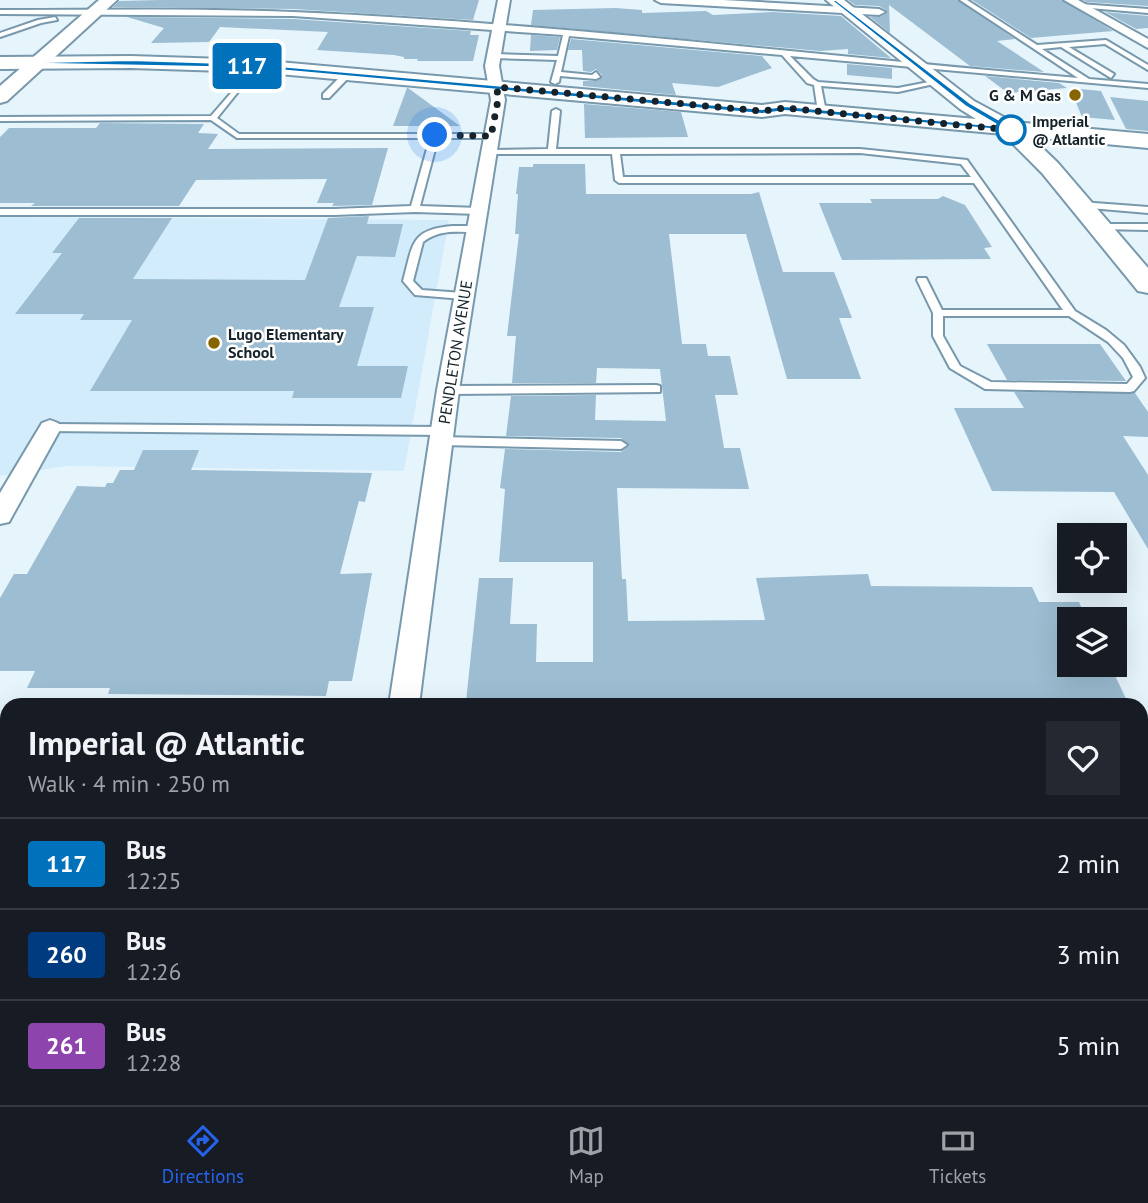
<!DOCTYPE html>
<meta charset="utf-8">
<style>
:root{--surface:#171b24;--page:#242831;--text:#f1f3f6;--muted:#9ea1a6;--line:#363941;--accent:#2563eb}
body{margin:0;font-family:"PT Sans",sans-serif;background:var(--page);color:var(--text);height:100vh;display:flex;flex-direction:column;font-size:26px;white-space:nowrap}
*{box-sizing:border-box;margin:0}
p{font-size:23px;color:var(--muted)}
.icon{flex:none;width:38px;height:38px;fill:none;stroke:currentColor;stroke-width:2;stroke-linecap:round;stroke-linejoin:round}
.map{position:relative;flex:1;overflow:hidden}
.drawer{position:absolute;left:0px;top:698px;width:1148px;height:408px;display:flex;flex-direction:column;background:var(--surface);border-radius:21px 21px 0 0;box-shadow:0 7px 28px #0002}
.drawer>*{flex:none}
.badge{padding:0 14px;border-radius:5px;font-size:24px;line-height:46px}
.tools{position:absolute;left:1057px;top:523px;display:grid;gap:14px}
.tools a{display:grid;place-items:center;width:70px;height:70px;border-radius:0px;background:var(--surface);box-shadow:0 7px 28px #0002;font-size:35px}
.you{position:absolute;width:35px;height:35px;margin:-18px;border:5px solid #fff;border-radius:50%;background:#1a73e8;box-shadow:0 0 0 10px #1a73e833}
.map>.badge{position:absolute;translate:-50% -50%;box-shadow:0 0 0 4px #fff}
.round{display:grid;place-items:center;flex:none;width:74px;height:74px;border-radius:0px;background:var(--page)}
.overview{display:flex;align-items:center;justify-content:space-between;height:119px;padding:0 28px}
h1{font-size:33px;font-weight:600;line-height:52px}
ul{padding:0;list-style:none}
li{display:flex;align-items:center;gap:21px;height:91px;padding:0 28px;border-top:2px solid var(--line)}
li div{flex:1}
li b{display:block;font-size:26px}
li em{font-style:normal}
li .badge{min-width:77px;font-weight:700;text-align:center}
.tabs{display:flex;justify-content:space-around;align-items:center;height:98px;border-top:2px solid var(--line);background:var(--surface);font-size:19px;color:var(--muted)}
.tabs a{display:grid;justify-items:center;gap:4px}
.tabs .on{color:var(--accent)}
.map>svg:first-child{display:block}
</style>
<div class="map">
<svg width="1148" height="1105" viewBox="0 0 1148 1105">
<rect width="100%" height="100%" fill="#e6f4fc"/>
<polygon fill="#d3ecfc" points="0,217 449,220 404,471 67,466 0,476"/>
<g fill="#9cbdd2">
<polygon points="160,0 479,0 473,20 293,9 113,7 119,1"/>
<polygon points="848,0 958,0 1015,39 997,41 1044,72 970,66 889,5 890,33 870,17 880,17 887,13 886,10 879,6 855,5"/>
<polygon points="972,0 1062,0 1113,31 1031,38"/>
<polygon points="1083,0 1148,0 1148,6 1087,2"/>
<polygon points="615,8 642,10 642,13 706,11 713,15 773,12 841,16 891,58 848,54 848,49 820,51 531,25 533,10"/>
<polygon points="1105,12 1148,16 1148,28 1136,29"/>
<polygon points="127,17 293,19 471,31 470,35 479,35 473,61 417,61 418,59 404,59 404,57 394,55 317,50 328,32 220,27 209,42 151,43 164,28"/>
<polygon points="531,35 560,37 557,50 530,51"/>
<polygon points="571,39 762,56 772,68 718,87 672,83 676,95 583,86 583,81 597,81 602,75 596,69 591,72 583,71 582,50 568,50"/>
<polygon points="847,64 892,68 892,79 847,75"/>
<polygon points="985,76 1059,83 1067,88 1008,93"/>
<polygon points="407,88 408,88 460,126 393,126"/>
<polygon points="1070,88 1101,91 1115,120 1082,117"/>
<polygon points="1110,97 1148,101 1148,131 1126,129"/>
<polygon points="584,104 681,112 688,137 585,138"/>
<polygon points="100,123 204,124 198,133 218,134 208,149 388,148 372,205 332,206 334,203 317,203 327,179 196,180 179,206 31,206 35,203 0,203 0,137 9,128 96,128"/>
<polygon points="533,164 585,164 586,194 751,194 759,192 783,272 834,272 852,318 839,318 861,379 787,379 746,234 669,234 682,344 706,344 708,356 730,356 738,395 715,395 724,448 740,448 749,489 617,488 622,579 626,579 628,621 765,620 756,578 868,574 871,586 1032,587 1039,602 1079,602 1087,620 1069,620 1069,665 1110,665 1129,705 484,705 484,701 466,702 479,578 513,578 510,624 537,624 536,662 593,662 593,562 499,562 505,489 500,488 505,449 621,452 629,446 621,438 506,436 511,396 596,395 595,420 666,421 660,369 597,368 596,383 512,383 516,336 507,336 519,234 515,234 518,194 516,194 519,167 533,167"/>
<polygon points="943,196 965,205 992,247 984,248 991,259 842,260 819,203 872,203 870,199 938,199"/>
<polygon points="369,216 367,224 403,224 395,257 357,256 339,307 374,307 357,366 408,366 401,398 292,398 294,391 90,391 132,320 80,320 84,314 15,314 62,253 52,253 79,218 172,218 133,279 305,280 328,218"/>
<polygon points="987,344 1100,344 1126,381 1007,380"/>
<polygon points="1014,392 1135,393 1148,412 1148,437 1123,436 1148,475 1148,549 1114,492 992,491 954,408 1024,408"/>
<polygon points="143,450 199,450 191,470 372,473 365,502 359,501 357,508 340,574 372,573 352,681 329,681 326,696 108,694 110,688 27,688 35,671 0,671 0,598 14,574 27,574 77,486 105,487 107,483 113,483 120,470 134,470"/>
</g>
<g fill="none" stroke-linecap="round" stroke-linejoin="round">
<defs>
<g id="lane">
<path d="M960,0H967L1037,45L1106,40L1148,65V70L1105,44L1069,47L1114,74L1111,78L1061,47L1042,49L1089,79L1148,84V88L790,56L813,79L818,82L898,88L939,80L943,82L898,92L821,86L826,112L822,114L818,112L814,85L807,83L782,55L569,36L561,72L592,75L596,72L600,77L596,79L560,76L559,82L555,84L551,82L557,60L494,58L491,56L494,54L558,56L563,35L293,16L0,14V10C98,10 196,8 293,12C556,23 816,56 1078,78Z"/>
<polygon points="1080,4 1148,9 1148,13 1078,7"/>
<polygon points="55,17 57,20 41,23 0,37 0,33 38,20"/>
<polygon points="256,64 258,67 217,118 239,134 494,134 495,136 491,138 438,138 420,206 479,208 484,211 479,214 415,212 334,215 0,215 0,209 334,209 411,206 430,138 237,138 211,120 0,121 0,117 211,116"/>
<polygon points="345,72 352,74 329,98 323,98 323,94"/>
<path d="M556,109L560,111L556,149H860L967,160L1075,311L1106,330L1124,345L1140,367L1145,378L1134,391L1130,392L985,389L950,368L933,336V313L917,280L918,278H926L942,310H1063L974,183H619L615,180L612,154H489L485,152L489,150L548,149L552,111ZM860,153L961,164L971,177H623L620,154ZM943,316H1069L1108,342L1123,358L1133,377L1127,384L991,382L960,366L943,336Z"/>
<polygon points="1081,202 1148,207 1148,213 1078,207 1078,203"/>
<polygon points="1100,224 1148,224 1148,230 1097,229 1095,227"/>
<path d="M453,226H476L481,229L476,232C457,232 439,229 423,242L413,281L422,290L463,293L468,296L463,299L415,295L403,281C413,245 410,229 453,226Z"/>
<polygon points="656,385 660,386 660,392 448,394 442,390 448,386"/>
<polygon points="50,424 442,427 448,431 442,435 46,431 44,428 46,425"/>
<polygon points="440,437 621,441 627,445 621,449 440,445 434,441"/>
<rect x="0" y="1049" width="7" height="22"/>
</g>
<g id="street">
<polygon points="498,0 510,0 499,66 505,100 459,390 419,705 389,705 437,390 491,100 485,66"/>
<polygon points="655,0 723,0 879,9 885,12 879,15 661,3"/>
<polygon points="1064,0 1078,0 1148,39 1148,48"/>
<polygon points="50,420 58,423 61,428 9,522 0,524 0,493 42,423"/>
<polygon points="0,747 7,750 7,780 0,777"/>
<rect x="1141" y="808" width="7" height="34"/>
<polygon points="323,1099 365,1099 364,1105 322,1105"/>
</g>
<polygon id="secondary" points="99,0 117,0 7,101 0,103 0,86"/>
<polygon id="primary" points="826,0 844,0 974,101 1013,122 1148,134 1148,148 1031,137 1058,163 1148,268 1148,293 1138,291 1042,173 1003,134 785,114 762,117 256,72 131,68 0,69 0,57 131,56 256,60 762,105 785,102 976,119 960,109"/>
</defs>
<use href="#lane" stroke="#7898ac" stroke-width="4"/>
<use href="#street" stroke="#7898ac" stroke-width="4"/>
<use href="#secondary" stroke="#7898ac" stroke-width="4"/>
<use href="#primary" stroke="#7898ac" stroke-width="4"/>
<use href="#lane" fill="#fff" fill-rule="evenodd"/>
<use href="#street" fill="#fff" fill-rule="evenodd"/>
<use href="#secondary" fill="#fff" fill-rule="evenodd"/>
<use href="#primary" fill="#fff" fill-rule="evenodd"/>
</g>
<polygon fill="#0072bc" stroke="#fff" stroke-width="2" points="831,0 836,0 970,103 1013,128 1013,131 785,111 762,114 256,68 0,63 131,60 256,64 762,109 785,106 999,126 965,106"/>
<g fill="none" stroke-linecap="round" stroke-linejoin="round">
<polyline stroke="#16232b" stroke-width="7" stroke-dasharray="0 12.6" points="435,135 491,136 498,100 497,87 762,111 785,108 1011,130"/>
</g>
<g fill="#866500" stroke="#fff" stroke-width="2.5">
<circle cx="1075" cy="95" r="7"/>
<circle cx="214" cy="343" r="7"/>
</g>
<circle fill="#fff" stroke="#0072bc" stroke-width="3.5" cx="1011" cy="130" r="14"/>
<g text-anchor="middle" dominant-baseline="central" stroke-width="5" stroke-linejoin="round" paint-order="stroke">
<g font-size="16" font-weight="bold" fill="#16232b" stroke="#fff" text-anchor="end">
<text x="1061" y="95">G &amp; M Gas</text>
<text x="228" y="334" text-anchor="start">Lugo Elementary<tspan x="228" dy="18">School</tspan></text>
</g>
<g font-size="16" font-weight="bold" fill="#16232b" stroke="#fff" text-anchor="start">
<text x="1032" y="121">Imperial<tspan x="1032" dy="18">@ Atlantic</tspan></text>
</g>
<g font-size="16" fill="#16232b" stroke="#fff">
<text transform="translate(455 352) rotate(-81)">PENDLETON AVENUE</text>
</g>
</g>
</svg>
<div class="tools">
<a><svg class="icon" aria-label="locate" viewBox="0 0 24 24"><circle cx="12" cy="12" r="6"/><path d="M12 2v4M12 18v4M2 12h4M18 12h4"/></svg></a>
<a><svg class="icon" aria-label="layers" viewBox="0 0 24 24"><path d="M12 4l9 5-9 5-9-5zM3 14l9 5 9-5"/></svg></a>
</div>
<div class="you" style="left:435px;top:135px"></div>
<b class="badge" style="left:247px;top:66px;background:#0072bc;color:#fff">117</b>
<section class="drawer">
<div class="overview"><div><h1>Imperial @ Atlantic</h1><p>Walk · 4 min · 250 m</p></div><a class="round"><svg class="icon" aria-label="heart" viewBox="0 0 24 24"><path d="M12 20l-8-8c-3-5 5-10 8-4 3-6 11-1 8 4z"/></svg></a></div>
<ul>
<li><span class="badge" style="background:#0072bc;color:#fff">117</span><div><b>Bus</b><p>12:25</p></div><em>2 min</em></li>
<li><span class="badge" style="background:#003b80;color:#fff">260</span><div><b>Bus</b><p>12:26</p></div><em>3 min</em></li>
<li><span class="badge" style="background:#8e44ad;color:#fff">261</span><div><b>Bus</b><p>12:28</p></div><em>5 min</em></li>
</ul>
</section>
</div>
<nav class="tabs">
<a class="on"><svg class="icon" aria-label="directions" viewBox="0 0 24 24"><path d="M12 3l9 9-9 9-9-9zM9 14v-3h6M13 9l2 2-2 2"/></svg>Directions</a>
<a><svg class="icon" aria-label="map" viewBox="0 0 24 24"><path d="M3 6l6-2 6 2 6-2v14l-6 2-6-2-6 2zM9 4v14M15 6v14"/></svg>Map</a>
<a><svg class="icon" aria-label="tickets" viewBox="0 0 24 24"><path d="M3 7h18v10H3zM15 7v10"/></svg>Tickets</a>
</nav>
